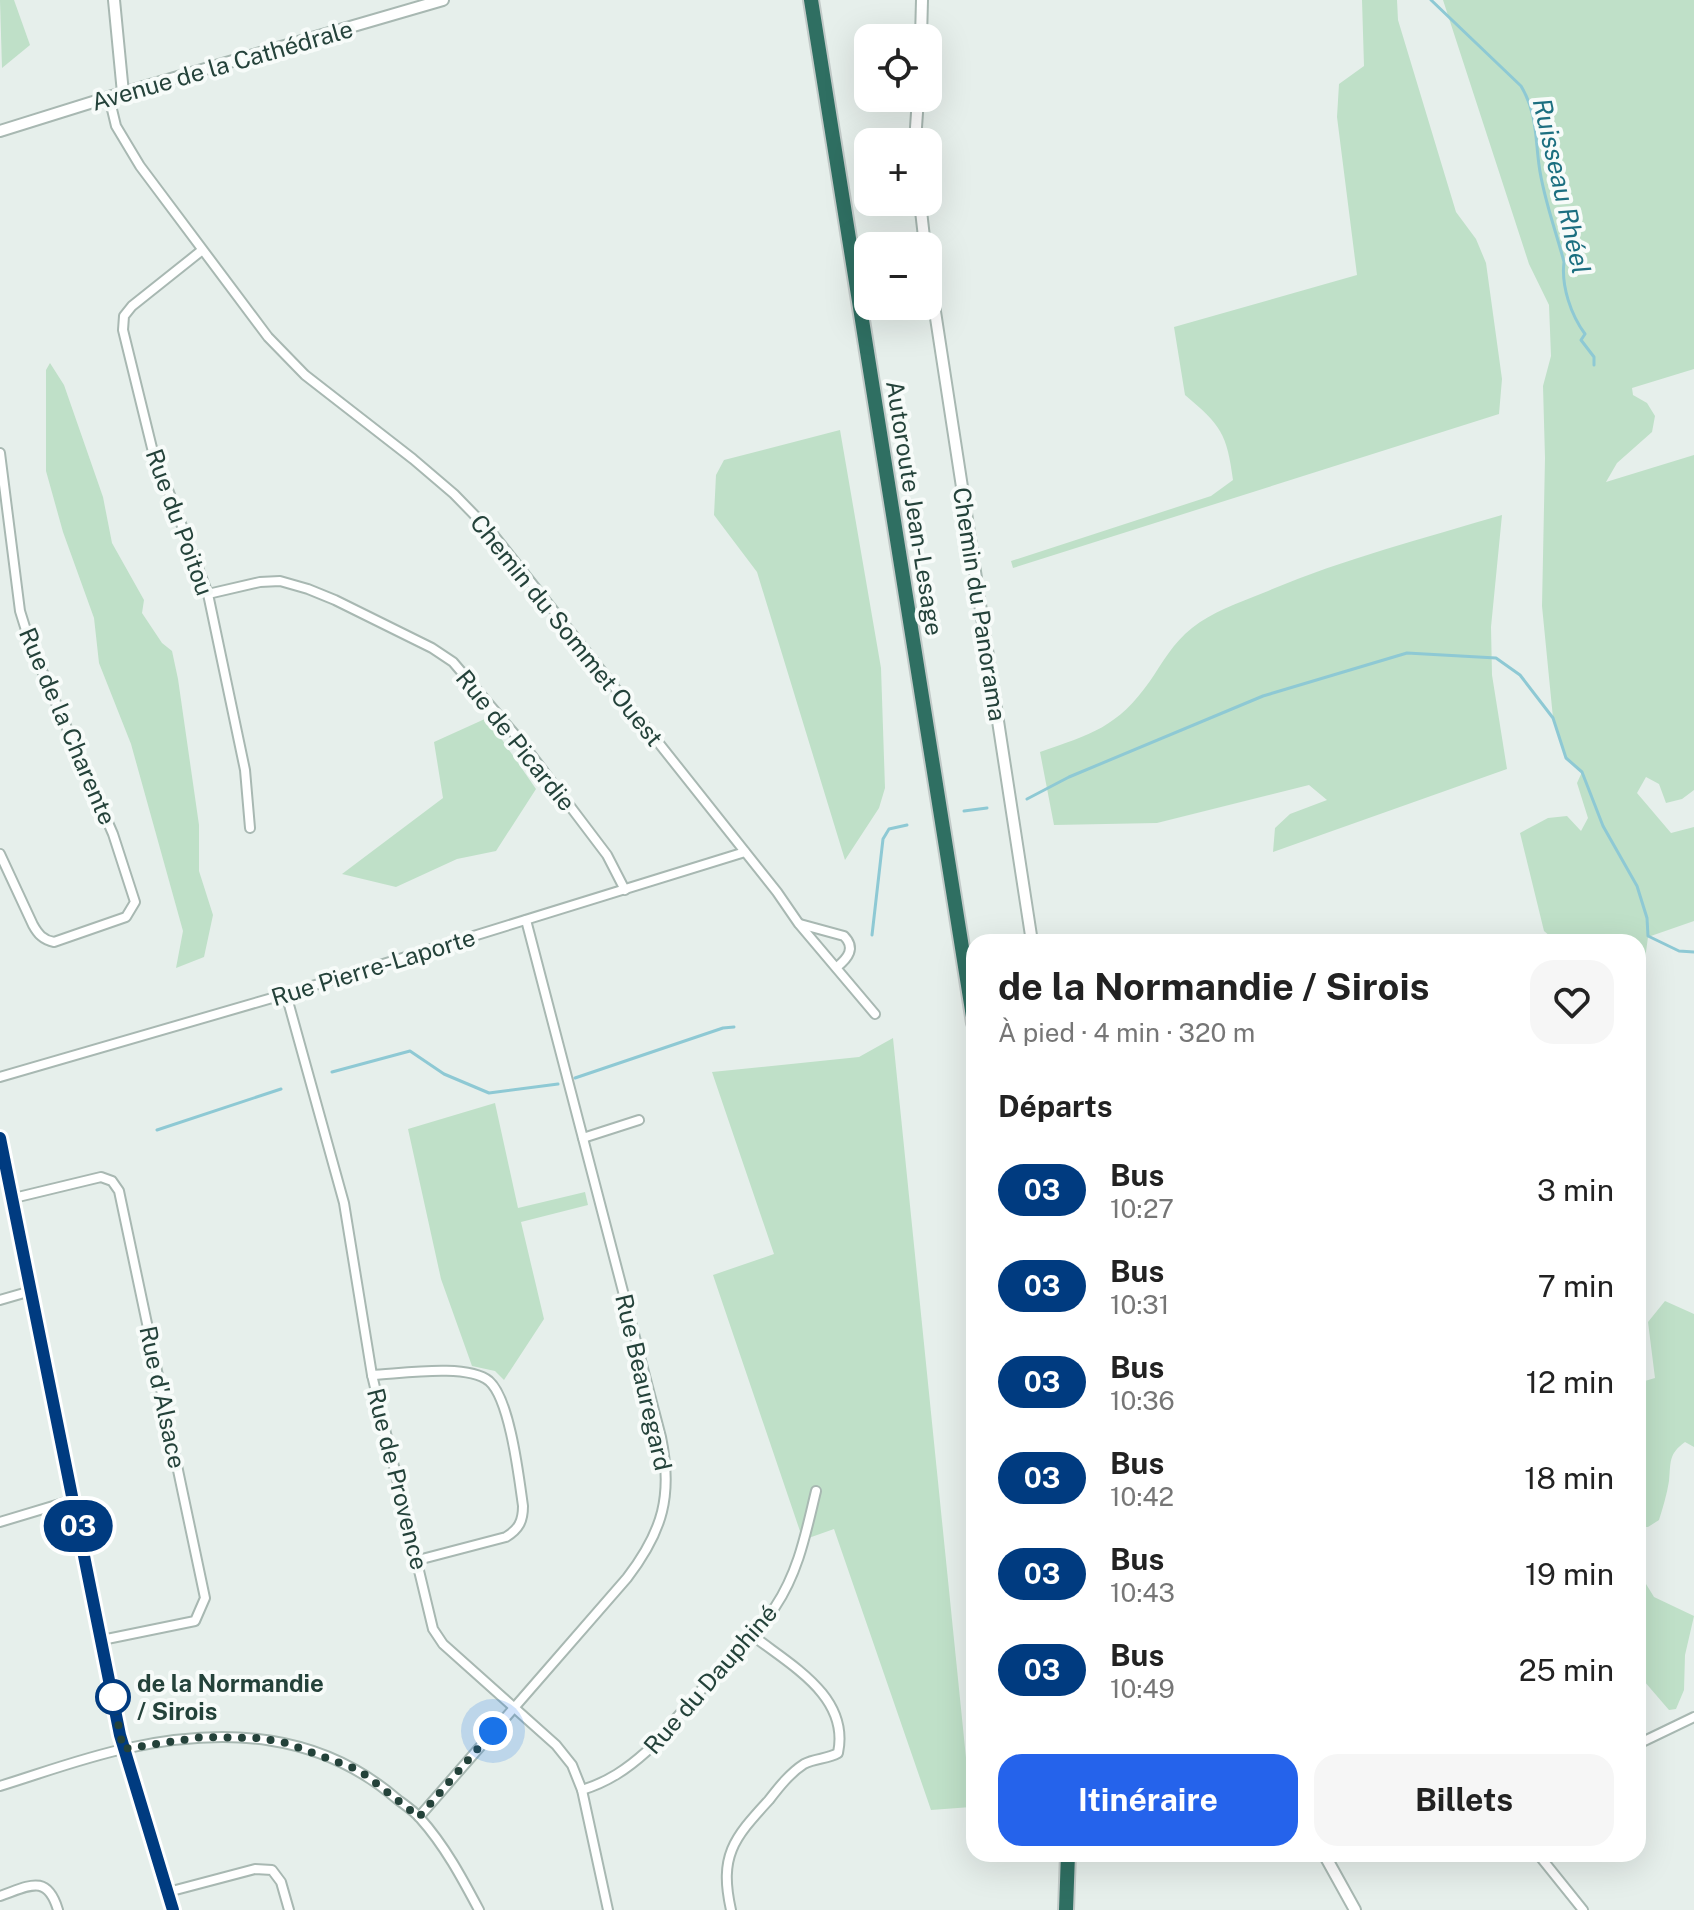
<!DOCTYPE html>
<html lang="fr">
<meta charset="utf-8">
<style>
:root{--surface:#fff;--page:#f6f6f6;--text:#222;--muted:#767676;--accent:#2563eb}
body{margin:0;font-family:"Public Sans",sans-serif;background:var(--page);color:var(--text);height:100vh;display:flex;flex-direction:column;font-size:30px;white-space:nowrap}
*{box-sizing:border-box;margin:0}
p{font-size:26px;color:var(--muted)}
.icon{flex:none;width:44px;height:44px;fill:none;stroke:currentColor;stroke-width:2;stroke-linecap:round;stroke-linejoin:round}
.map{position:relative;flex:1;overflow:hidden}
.details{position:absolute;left:966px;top:934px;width:680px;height:928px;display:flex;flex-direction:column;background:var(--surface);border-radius:24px;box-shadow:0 8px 32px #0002}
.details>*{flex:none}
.badge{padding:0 16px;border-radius:26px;font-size:28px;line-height:52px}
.controls{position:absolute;left:854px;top:24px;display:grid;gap:16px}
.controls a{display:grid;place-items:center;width:88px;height:88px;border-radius:16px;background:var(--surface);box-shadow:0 8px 32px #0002;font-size:40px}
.you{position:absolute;width:40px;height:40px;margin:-20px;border:6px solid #fff;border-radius:50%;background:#1a73e8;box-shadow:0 0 0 12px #1a73e833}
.map>.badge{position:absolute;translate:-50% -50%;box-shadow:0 0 0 4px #fff}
h2{padding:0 32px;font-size:30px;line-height:72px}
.round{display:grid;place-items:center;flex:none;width:84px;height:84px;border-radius:24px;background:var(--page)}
.headline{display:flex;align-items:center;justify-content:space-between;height:136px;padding:0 32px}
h1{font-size:38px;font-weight:700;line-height:60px}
.action{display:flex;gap:16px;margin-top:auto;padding:16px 32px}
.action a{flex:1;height:92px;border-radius:24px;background:var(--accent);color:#fff;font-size:32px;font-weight:700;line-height:92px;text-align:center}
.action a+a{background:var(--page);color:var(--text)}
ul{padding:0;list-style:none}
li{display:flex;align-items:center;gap:24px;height:96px;padding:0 32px}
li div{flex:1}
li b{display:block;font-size:30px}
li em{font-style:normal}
li .badge{min-width:88px;font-weight:700;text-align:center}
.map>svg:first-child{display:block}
</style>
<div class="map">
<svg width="1694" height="1910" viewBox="0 0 1694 1910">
<rect width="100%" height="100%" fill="#e6efeb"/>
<g fill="#bfe0c8">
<polygon points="0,0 14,0 30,45 2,68"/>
<path d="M1362,0H1397L1398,20L1456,212L1476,239L1486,263L1502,379L1499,414L1013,568L1011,561L1211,496L1233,480C1227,434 1221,425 1185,395L1174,327L1357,275L1337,117L1339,84L1364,66Z"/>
<polygon points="1443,0 1694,0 1694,369 1632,388 1633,395 1647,403 1655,416 1652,432 1617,463 1606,482 1694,455 1694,790 1682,799 1666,803 1659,784 1646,777 1637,793 1671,833 1694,827 1694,921 1648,937 1638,1012 1638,942 1557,942 1544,931 1520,833 1548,818 1567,816 1581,831 1588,818 1577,783 1582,772 1566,758 1553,718 1542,606 1545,458 1543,386 1551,356 1549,305 1529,264"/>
<polygon points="50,363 64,385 103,497 112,543 144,600 142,613 162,643 172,651 178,679 199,825 199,871 213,915 204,957 176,968 183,931 131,744 99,663 94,618 63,532 46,471 46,370"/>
<polygon points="840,430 881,668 885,788 879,808 845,860 757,572 714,515 716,475 724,460"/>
<path d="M1502,515L1491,627L1492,675L1507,769L1273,852L1275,828L1290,814L1327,800L1309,785L1157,823L1054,825L1040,752C1091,734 1117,728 1150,681C1163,662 1173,643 1192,628C1212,612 1238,603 1263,593C1340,560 1421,539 1502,515Z"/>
<polygon points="487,718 536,789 496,851 457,859 396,887 342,874 443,798 434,742"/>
<polygon points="893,1038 971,1807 931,1810 834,1529 803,1540 713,1275 774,1254 712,1072 859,1057"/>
<polygon points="495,1103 518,1208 585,1192 588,1205 521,1222 544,1319 504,1380 495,1371 472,1366 441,1279 408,1129"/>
<path d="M1665,1301L1694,1314V1447L1685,1442C1668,1454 1671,1463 1669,1481C1667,1494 1663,1507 1659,1520L1648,1527H1638V1383L1655,1378L1648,1322Z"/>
<polygon points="1638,1571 1654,1597 1694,1616 1685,1655 1684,1690 1676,1709 1669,1710 1638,1674"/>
</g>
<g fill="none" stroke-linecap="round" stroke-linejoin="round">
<g stroke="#8ec9d4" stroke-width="3">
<path d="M1431,0L1521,86C1537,113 1535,135 1539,165C1543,197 1556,231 1564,262C1561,286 1571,315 1585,334L1581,340L1594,357V365"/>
<polyline points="1027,799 1069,777 1263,696 1407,653 1496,658 1520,675 1553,718 1566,758 1582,772 1603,826 1637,886 1647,918 1648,936 1679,951 1694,952"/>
<polyline points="964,811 987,808"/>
<polyline points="872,935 883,839 889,829 907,825"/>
<polyline points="332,1072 410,1051 444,1074 489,1093 558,1084"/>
<polyline points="575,1078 723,1028 734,1027"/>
<polyline points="157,1130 281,1089"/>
</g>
<defs>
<g id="minor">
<polyline points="109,97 116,126 140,166 268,337 305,375 413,459 454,494 492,533 777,892 799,924 875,1014"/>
<polyline points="201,251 132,306 124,316 123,330 152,448 208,594 245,770 250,828"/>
<path d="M0,453L20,611L30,643L113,834L135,902L126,917L54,942C43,940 38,934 33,925L0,854"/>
<polyline points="208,594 260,582 280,581 308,589 335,600 432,648 453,662 523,744 607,855 625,890"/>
<path d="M800,924L844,936C856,948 848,958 837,967"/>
<polyline points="286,994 344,1203 372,1375 433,1629 443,1644 556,1745 572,1765 582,1790 608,1910"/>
<polyline points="0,1077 286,994 745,852"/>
<polyline points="0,1138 119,1731 173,1910"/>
<polyline points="583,1138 639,1120"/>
<polyline points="14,1198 101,1177 112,1181 119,1191 205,1598 195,1621 102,1640"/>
<polyline points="0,1300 31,1291"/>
<path d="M372,1375C399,1374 467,1363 489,1381C510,1399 519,1478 523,1506C523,1521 519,1529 506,1537L418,1560"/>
<polyline points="0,1522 73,1500"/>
<polyline points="1638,1744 1694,1717"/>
<path d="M0,1786C42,1773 85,1757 128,1748C225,1727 319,1732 397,1799C405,1805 414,1811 420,1818C445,1846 462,1878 479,1910"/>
<path d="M582,1790C608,1782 627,1769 647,1751L775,1607C799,1571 806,1532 816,1491"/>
<path d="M419,1817L627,1578C663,1531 673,1495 661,1437L526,920"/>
<polyline points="1538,1854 1583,1910"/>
<polyline points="168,1892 255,1869 272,1870 281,1882 289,1910"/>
<path d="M0,1896C29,1886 47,1873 58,1910"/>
<path d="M731,1910C719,1856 733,1839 769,1800C779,1787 790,1773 804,1764C815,1758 828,1759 838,1753C850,1696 790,1665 752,1635"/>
</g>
<g id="tertiary">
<polyline points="114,0 123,93"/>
<polyline points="921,38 922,0"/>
<polyline points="0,131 109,97 443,0"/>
<polyline points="915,142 918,98"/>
<polyline points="920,202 925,246"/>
<polyline points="928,266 1032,942"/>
<polyline points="1324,1854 1355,1910"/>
</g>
<g id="motorway">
<polyline points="811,0 974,1023"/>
<polyline points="1066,1910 1068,1854"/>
</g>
</defs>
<use href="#minor" stroke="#a8b8b2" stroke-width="12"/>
<use href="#tertiary" stroke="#a8b8b2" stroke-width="14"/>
<use href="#motorway" stroke="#c2cac8" stroke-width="18"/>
<use href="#minor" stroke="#fff" stroke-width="8"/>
<use href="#tertiary" stroke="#fff" stroke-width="10"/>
<use href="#motorway" stroke="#2f6f62" stroke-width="14"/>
</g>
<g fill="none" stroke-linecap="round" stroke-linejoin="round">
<defs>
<polyline id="line" points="0,1138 120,1735 173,1910"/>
</defs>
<use href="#line" stroke="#fff" stroke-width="18"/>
<use href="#line" stroke="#003b80" stroke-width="12"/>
<polyline stroke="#24423a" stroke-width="8" stroke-dasharray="0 14.4" points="113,1697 123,1749 202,1737 261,1738 286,1743 359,1770 419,1817 493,1731"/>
</g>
<circle fill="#fff" stroke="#003b80" stroke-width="4" cx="113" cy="1697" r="16"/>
<g text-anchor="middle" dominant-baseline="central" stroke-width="8" stroke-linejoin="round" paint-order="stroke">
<g font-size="24" fill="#24423a" stroke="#f7fbf9">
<text transform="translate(222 65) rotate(-16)">Avenue de la Cathédrale</text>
<text transform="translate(915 508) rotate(81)">Autoroute Jean-Lesage</text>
<text transform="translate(180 522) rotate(70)">Rue du Poitou</text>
<text transform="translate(980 604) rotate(81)">Chemin du Panorama</text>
<text transform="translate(567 630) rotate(51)">Chemin du Sommet Ouest</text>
<text transform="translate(68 726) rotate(67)">Rue de la Charente</text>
<text transform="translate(516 740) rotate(51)">Rue de Picardie</text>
<text transform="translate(373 967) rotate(-17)">Rue Pierre-Laporte</text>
<text transform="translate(644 1382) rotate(77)">Rue Beauregard</text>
<text transform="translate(163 1397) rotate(78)">Rue d'Alsace</text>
<text transform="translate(398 1479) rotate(76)">Rue de Provence</text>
<text transform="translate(710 1679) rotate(-49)">Rue du Dauphiné</text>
</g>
<g font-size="24" font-weight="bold" fill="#24423a" stroke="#f7fbf9" text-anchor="start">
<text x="137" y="1683">de la Normandie<tspan x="137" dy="28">/ Sirois</tspan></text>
</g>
<g font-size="26" font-style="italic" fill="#1c6f80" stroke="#f7fbf9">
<text transform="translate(1562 186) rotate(77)">Ruisseau Rhéel</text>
</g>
</g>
</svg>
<div class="controls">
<a><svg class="icon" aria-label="locate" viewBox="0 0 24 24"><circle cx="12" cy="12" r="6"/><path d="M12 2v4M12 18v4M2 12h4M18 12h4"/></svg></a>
<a>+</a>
<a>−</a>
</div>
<div class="you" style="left:493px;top:1731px"></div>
<b class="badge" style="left:78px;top:1526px;background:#003b80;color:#fff">03</b>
<section class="details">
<div class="headline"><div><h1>de la Normandie / Sirois</h1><p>À pied · 4 min · 320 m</p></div><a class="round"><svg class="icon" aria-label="heart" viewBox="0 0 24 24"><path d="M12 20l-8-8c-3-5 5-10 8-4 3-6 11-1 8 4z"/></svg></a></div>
<h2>Départs</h2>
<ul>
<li><span class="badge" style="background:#003b80;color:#fff">03</span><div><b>Bus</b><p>10:27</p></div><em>3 min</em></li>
<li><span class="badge" style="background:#003b80;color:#fff">03</span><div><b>Bus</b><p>10:31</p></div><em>7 min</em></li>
<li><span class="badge" style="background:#003b80;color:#fff">03</span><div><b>Bus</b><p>10:36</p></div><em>12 min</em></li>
<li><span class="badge" style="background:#003b80;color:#fff">03</span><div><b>Bus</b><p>10:42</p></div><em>18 min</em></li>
<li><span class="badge" style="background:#003b80;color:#fff">03</span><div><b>Bus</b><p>10:43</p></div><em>19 min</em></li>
<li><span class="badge" style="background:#003b80;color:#fff">03</span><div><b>Bus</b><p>10:49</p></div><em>25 min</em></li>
</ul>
<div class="action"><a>Itinéraire</a><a>Billets</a></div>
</section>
</div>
